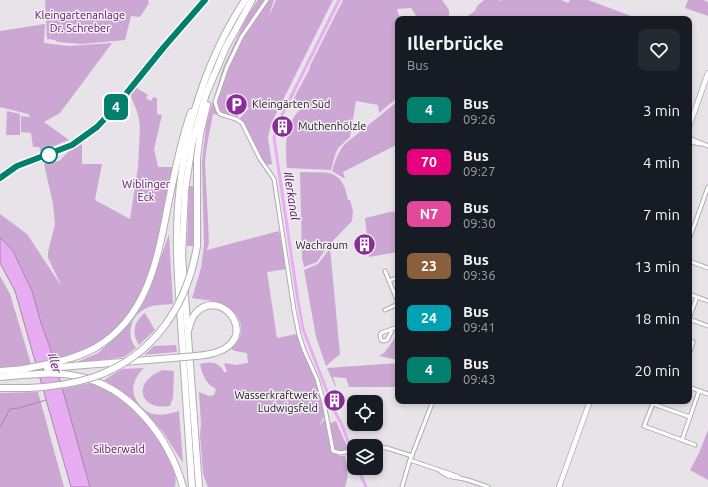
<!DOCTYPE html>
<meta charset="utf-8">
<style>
:root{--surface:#171b24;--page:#242831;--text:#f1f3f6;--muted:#9ea1a6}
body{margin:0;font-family:Ubuntu,sans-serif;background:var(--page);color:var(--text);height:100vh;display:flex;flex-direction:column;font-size:15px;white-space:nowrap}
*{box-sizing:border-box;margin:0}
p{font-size:13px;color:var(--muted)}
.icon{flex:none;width:22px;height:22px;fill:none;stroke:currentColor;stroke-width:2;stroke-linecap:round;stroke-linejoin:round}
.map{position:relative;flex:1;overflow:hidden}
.details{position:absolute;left:395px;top:16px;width:297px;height:388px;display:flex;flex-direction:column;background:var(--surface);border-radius:8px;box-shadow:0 2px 6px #0003}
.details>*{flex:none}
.badge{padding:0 8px;border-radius:6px;font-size:14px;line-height:26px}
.fabs{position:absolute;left:347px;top:395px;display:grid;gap:8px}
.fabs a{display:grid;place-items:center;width:36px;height:36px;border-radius:8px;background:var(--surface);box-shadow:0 2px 6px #0003;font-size:20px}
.map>.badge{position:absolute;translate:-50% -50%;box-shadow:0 0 0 2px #fff}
.round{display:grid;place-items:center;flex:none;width:42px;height:42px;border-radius:8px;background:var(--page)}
.overview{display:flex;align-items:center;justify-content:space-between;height:68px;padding:0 12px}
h1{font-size:19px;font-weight:600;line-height:30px}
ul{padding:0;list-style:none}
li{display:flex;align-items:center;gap:12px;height:52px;padding:0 12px}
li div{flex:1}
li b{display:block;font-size:15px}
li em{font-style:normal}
li .badge{min-width:44px;font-weight:700;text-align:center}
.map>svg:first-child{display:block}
</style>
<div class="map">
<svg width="708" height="487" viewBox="0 0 708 487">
<rect width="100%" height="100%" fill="#e8e3e9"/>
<g fill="#cca7d3">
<polygon points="45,0 148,0 149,3 140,17 131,16 125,40 82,44 57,42 55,40 47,39"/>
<path d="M258,0H274L268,18L276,0H333L271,124L268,138L272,164L268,165L264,162L244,123L240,118L249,108L241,102V99L228,94L226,97L232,100L230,108L237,111L239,113L238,117L237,118L213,114L207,145L205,162L209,242L207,250L279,231L287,269L267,272L277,338L297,334L323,396L324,417L319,426L325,419L332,452L340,456H345C348,466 349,477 345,487H208L203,474L200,434L201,424L199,392L209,396L214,395L216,389C205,383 203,376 200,364C211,361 219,362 224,372H227L224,364L226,363L235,365L248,363L247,353L235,351L231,349C233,346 237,343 239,339C246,325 236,310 223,304C214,300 202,300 192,298L201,268L204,245L202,162L206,126L211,107L223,68L247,16Z"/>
<path d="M343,0H442L449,10V19H418L411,8L397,9L400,19H398V97L379,113L378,105L356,101L350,137L338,148L335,155L331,170L287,168C285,149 284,124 300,110C303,108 306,107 308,104L291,106L292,102L310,68V66Z"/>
<polygon points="484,0 498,0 502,1 502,0 561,0 568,3 570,0 588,0 639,19 463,19 475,11 477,6"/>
<polygon points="688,0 703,0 708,2 708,16 685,8"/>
<polygon points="45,24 44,43 68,46 112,43 60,113 44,122 69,140 46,149 41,152 39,147 33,147 31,133 21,132 21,116 30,117 28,114 0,107 0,31"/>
<path d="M135,87L148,95L146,98L151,101L153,97L157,98V114L162,115L154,149L158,167H173C171,186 166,205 162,224C152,273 135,330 84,351C74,355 64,358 55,361L41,323L32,291L13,251L0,237V214L27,234L62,287L48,258V252L55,224L53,204L44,164L59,161L70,150L82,144V164H102L95,200L130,219L138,167L140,127L138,114L130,94Z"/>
<path d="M398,101V144L343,172L345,179L332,171C335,161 338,152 345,144Z"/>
<polygon points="7,111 20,114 20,135 6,135"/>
<path d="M300,172C328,173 342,167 348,200H350L353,211L352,221L327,247L317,262L304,267L302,258Z"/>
<polygon points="189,186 195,186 194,246 187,246"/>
<polygon points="390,212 398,212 398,252 369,257 365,218"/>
<path d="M169,234L173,304C164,305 151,304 143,310C130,318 126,336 136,348L124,357L75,363L98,353L117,336L133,320L143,304L150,289Z"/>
<polygon points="330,248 340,354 326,366 316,337 304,270 318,264"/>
<polygon points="0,276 10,294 31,364 0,368"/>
<path d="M145,313L155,330L139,345C131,333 134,321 145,313Z"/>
<polygon points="398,336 398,360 379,356 384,353 396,337"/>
<polygon points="176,345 177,352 144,355 154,346"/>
<polygon points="398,363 398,387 349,387 346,378 333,377 336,386 335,386 327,368"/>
<path d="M144,368C139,373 136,377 134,384C130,396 142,412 154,414C163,416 171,413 179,411L183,463L163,432L131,398L104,380L122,369Z"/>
<path d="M163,370L174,371L173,398L170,406C138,411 132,381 163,370Z"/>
<path d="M95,382C103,386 111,391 119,396C140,412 181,458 175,487H90L62,389Z"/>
<polygon points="38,392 64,487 0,487 0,393"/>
<polygon points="336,421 349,451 344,452 335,450 333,448 328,424"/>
<polygon points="708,430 708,480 690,470 699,453"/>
</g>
<polygon fill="#e8acf2" stroke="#aa80b1" points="0,237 13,251 32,291 41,323 54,359 90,487 71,487 15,291 0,263"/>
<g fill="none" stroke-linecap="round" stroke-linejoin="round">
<polyline stroke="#aa80b1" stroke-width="1" points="0,427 10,409 19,408 46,400"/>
<g stroke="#e8acf2" stroke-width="3">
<polyline points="329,404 328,394 303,329 298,301 274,138 276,127 339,0"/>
<path d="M330,406C342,419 347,440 354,457"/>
<polyline points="358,468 366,487"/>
</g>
<defs>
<g id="street">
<polyline points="267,0 242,36 227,67 215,102 218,111 220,114 236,119 242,123 260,159 274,179 294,310 299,335 304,350 317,379 324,403 333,451 341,453 354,450"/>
<polyline points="689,138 708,146"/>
<polyline points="689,142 701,144"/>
<polyline points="689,240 708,187"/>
<polyline points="689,261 708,268"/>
<polyline points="385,271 398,302"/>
<polyline points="389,281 398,277"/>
<polyline points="689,294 708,301"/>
<polyline points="697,297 689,319 708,326"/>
<polyline points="385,310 398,304"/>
<polyline points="393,329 387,340 383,341 381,340 380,336 381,333 398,327"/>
<polyline points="689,355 693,342"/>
<polyline points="689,387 708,394"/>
<polyline points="654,401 644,426 682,440 699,391"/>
<polyline points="653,404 690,417"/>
<polyline points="682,440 695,445"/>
<polyline points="376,447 387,448 412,456"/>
<polyline points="410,460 457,476 460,478"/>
<path d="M440,471C447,478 456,477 464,479C472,481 480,484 488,487"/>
<polyline points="402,487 409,463 433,401"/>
</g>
<g id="secondary">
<polyline points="689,127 708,73"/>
<polyline points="0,178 17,166 72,145 97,127 113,110 164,47 205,0"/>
<polyline points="559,487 590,401"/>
</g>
<g id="highway">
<polyline points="197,246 197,159 200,134 207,105"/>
<path d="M188,331C190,325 191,318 195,314C223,281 272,351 196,356"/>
<polyline points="47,368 173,358"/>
<path d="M23,369C48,364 73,360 95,348C149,317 158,256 169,200C175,171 181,140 191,112"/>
<polyline points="0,371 26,369"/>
<path d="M0,377C25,375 51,371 76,376C129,385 169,437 183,487"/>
<polyline points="0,388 28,388"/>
<path d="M192,487C189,438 185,388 182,339C180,303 176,268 177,233C178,151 200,69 245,0"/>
<polyline points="199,487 182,255 185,191 192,144 206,94 226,47 252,0"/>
</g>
</defs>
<use href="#street" stroke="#b0acb1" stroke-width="5"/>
<use href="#secondary" stroke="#b0acb1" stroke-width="6"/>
<use href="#highway" stroke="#b0acb1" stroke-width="8"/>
<use href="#street" stroke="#fff" stroke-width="3"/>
<use href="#secondary" stroke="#fff" stroke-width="4.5"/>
<use href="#highway" stroke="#fff" stroke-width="6"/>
<defs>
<g id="highway-bridge">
<polyline points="173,358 196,356"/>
<path d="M28,388C50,387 73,384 94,377C154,356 187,306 197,246"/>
</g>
</defs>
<use href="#highway-bridge" stroke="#b0acb1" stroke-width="8" stroke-linecap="butt"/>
<use href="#highway-bridge" stroke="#fff" stroke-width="6"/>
</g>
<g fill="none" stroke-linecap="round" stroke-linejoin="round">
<defs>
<polyline id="line" points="0,178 17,166 72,145 97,127 113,110 164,47 205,0"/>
</defs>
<use href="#line" stroke="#fff" stroke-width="9"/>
<use href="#line" stroke="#01806d" stroke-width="6"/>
</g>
<defs>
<symbol id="parking-disc" viewBox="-11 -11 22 22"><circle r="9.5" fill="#892d98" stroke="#f5f0f6"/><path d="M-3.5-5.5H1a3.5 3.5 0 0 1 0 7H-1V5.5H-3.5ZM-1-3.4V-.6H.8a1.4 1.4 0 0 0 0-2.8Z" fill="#fff"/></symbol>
<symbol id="building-disc" viewBox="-11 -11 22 22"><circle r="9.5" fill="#892d98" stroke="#f5f0f6"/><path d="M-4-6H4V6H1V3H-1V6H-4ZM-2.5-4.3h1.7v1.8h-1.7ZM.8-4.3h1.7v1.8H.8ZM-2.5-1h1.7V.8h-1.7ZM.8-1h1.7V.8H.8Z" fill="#fff"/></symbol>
</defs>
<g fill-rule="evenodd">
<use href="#parking-disc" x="224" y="92" width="25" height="25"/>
<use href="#building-disc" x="270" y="114" width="25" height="25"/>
<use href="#building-disc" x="352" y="232" width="25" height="25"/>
<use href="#building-disc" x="322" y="388" width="25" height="25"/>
</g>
<circle fill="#fff" stroke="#01806d" stroke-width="2" cx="49" cy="155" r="8"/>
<g text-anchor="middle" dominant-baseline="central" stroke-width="3" stroke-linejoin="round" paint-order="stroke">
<g font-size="11" fill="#591165" stroke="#f5f0f6">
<text x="80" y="15">Kleingartenanlage<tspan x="80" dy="13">Dr. Schreber</tspan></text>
<text x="146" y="184">Wiblinger<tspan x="146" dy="13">Eck</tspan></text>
<text x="119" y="449">Silberwald</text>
</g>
<g font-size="11" fill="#1a181a" stroke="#f5f0f6" text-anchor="start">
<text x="252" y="104">Kleingärten Süd</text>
<text x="298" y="126">Muthenhölzle</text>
<text x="348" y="245" text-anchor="end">Wachraum</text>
<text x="318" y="395" text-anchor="end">Wasserkraftwerk<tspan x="318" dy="13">Ludwigsfeld</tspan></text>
</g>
<g font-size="12" font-style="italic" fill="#52065e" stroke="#f5f0f6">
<text transform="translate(292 196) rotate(81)">Illerkanal</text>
<text transform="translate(55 363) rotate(74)">Iller</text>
</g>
</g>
</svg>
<div class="fabs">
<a><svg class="icon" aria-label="locate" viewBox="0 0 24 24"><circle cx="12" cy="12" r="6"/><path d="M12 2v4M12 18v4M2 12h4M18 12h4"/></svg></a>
<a><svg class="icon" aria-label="layers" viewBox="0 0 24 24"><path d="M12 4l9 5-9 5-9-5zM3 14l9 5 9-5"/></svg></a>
</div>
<b class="badge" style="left:116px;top:107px;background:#01806d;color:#fff">4</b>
<section class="details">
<div class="overview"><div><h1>Illerbrücke</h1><p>Bus</p></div><a class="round"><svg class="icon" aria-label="heart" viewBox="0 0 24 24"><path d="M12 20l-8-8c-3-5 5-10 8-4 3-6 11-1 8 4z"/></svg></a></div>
<ul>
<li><span class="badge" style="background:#01806d;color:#fff">4</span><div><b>Bus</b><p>09:26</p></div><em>3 min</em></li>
<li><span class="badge" style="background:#e6007e;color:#fff">70</span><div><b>Bus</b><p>09:27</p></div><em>4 min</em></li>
<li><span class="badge" style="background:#e2499b;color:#fff">N7</span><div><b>Bus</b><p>09:30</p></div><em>7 min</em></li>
<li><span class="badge" style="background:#8b5e3c;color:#fff">23</span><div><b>Bus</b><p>09:36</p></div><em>13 min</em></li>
<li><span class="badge" style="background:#00a3b4;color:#fff">24</span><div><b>Bus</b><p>09:41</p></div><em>18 min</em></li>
<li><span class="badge" style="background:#01806d;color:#fff">4</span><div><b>Bus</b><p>09:43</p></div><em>20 min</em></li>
</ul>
</section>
</div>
